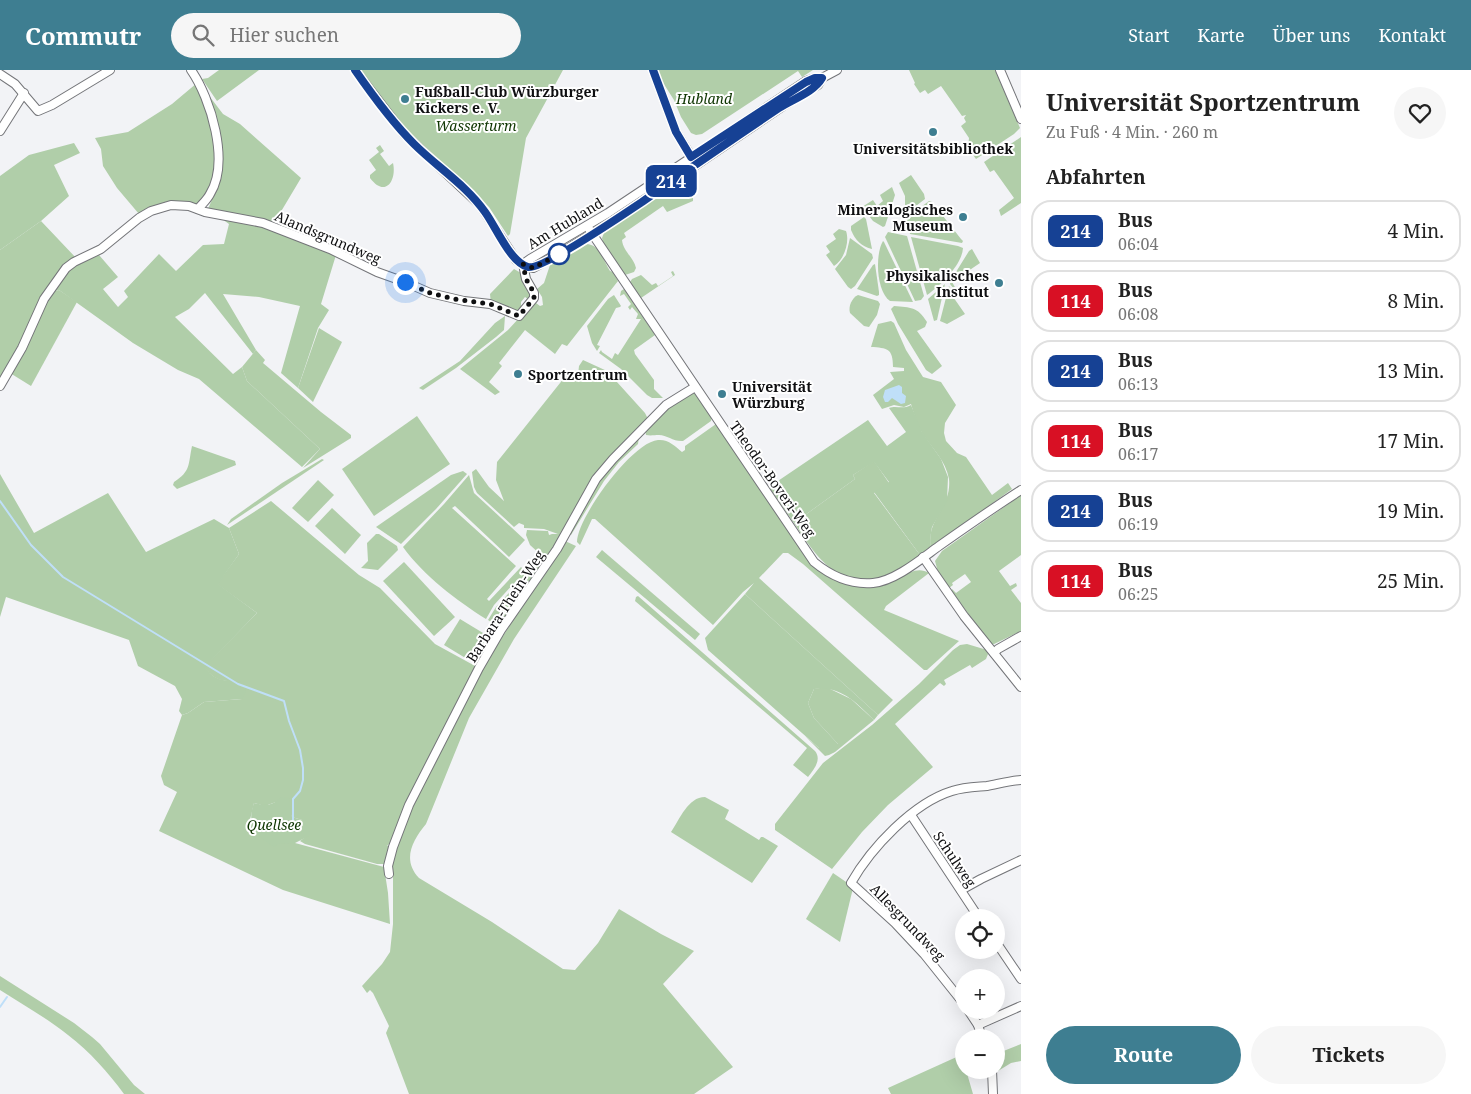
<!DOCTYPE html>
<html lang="de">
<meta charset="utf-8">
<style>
:root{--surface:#fff;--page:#f6f6f6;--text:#222;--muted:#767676;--line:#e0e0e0;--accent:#3e7e91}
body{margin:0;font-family:"Noto Serif",serif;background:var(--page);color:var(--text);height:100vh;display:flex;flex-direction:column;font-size:19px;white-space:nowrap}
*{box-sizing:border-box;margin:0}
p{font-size:16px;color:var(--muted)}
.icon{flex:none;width:28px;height:28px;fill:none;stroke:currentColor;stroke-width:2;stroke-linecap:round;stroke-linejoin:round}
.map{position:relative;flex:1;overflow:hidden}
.sheet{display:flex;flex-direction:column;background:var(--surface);width:450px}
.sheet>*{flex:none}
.badge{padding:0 10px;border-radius:8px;font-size:18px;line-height:32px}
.controls{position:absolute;left:955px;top:839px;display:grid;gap:10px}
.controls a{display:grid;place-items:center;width:50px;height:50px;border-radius:50%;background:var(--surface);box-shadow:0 5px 20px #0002;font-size:25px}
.you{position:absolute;width:25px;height:25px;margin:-12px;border:4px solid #fff;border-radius:50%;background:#1a73e8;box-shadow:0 0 0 8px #1a73e833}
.map>.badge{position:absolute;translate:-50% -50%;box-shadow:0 0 0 2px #fff}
h2{padding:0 25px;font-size:19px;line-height:45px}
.round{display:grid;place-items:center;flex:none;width:52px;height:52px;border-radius:26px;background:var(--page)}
.summary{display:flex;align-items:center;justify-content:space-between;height:85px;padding:0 25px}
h1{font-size:24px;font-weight:700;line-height:38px}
.action{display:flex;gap:10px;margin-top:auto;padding:10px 25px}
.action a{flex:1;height:58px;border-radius:30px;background:var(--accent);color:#fff;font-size:20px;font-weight:700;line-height:58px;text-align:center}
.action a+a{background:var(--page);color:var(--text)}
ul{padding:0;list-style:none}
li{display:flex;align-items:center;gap:15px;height:62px;margin:0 10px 8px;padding:0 15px;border:2px solid var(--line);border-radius:20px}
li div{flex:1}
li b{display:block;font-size:19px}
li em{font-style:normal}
li .badge{min-width:55px;font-weight:700;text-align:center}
header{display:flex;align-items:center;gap:30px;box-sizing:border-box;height:70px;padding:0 25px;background:var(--accent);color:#fff}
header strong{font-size:24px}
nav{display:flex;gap:28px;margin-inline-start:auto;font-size:18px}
.search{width:350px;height:45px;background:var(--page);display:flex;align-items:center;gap:12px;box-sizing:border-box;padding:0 18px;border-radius:28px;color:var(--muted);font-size:19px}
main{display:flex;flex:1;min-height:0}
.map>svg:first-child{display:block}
</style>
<header>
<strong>Commutr</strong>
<div class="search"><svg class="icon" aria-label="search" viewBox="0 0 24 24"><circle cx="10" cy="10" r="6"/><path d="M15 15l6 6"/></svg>Hier suchen</div>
<nav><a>Start</a><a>Karte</a><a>Über uns</a><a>Kontakt</a></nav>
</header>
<main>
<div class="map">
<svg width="1021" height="1024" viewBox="0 0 1021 1024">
<rect width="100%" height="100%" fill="#f2f3f6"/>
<g fill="#b1cea9">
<polygon points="359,0 563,0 526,68 510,164 508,166 489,137 401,54"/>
<polygon points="655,0 813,0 802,7 798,1 702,64 696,65 691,63 681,47 674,30"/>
<polygon points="909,0 995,0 1020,58 1014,64 976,89 968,78 969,68 961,56 966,52 964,48 966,45 962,46 941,16 928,24 925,20 920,23 914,14 915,13"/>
<polygon points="197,13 214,59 216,108 209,123 201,131 194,135 139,144 117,118 103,96 101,79 95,68 128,62 172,34"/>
<polygon points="1021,67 1021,133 1001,146 999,140 1014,128 994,100 990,102 984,92"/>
<path d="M380,75L384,81L380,84L389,96L393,93C397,111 385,128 370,108V105L376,100L369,90L379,82L376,78Z"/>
<polygon points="911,105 924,124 925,129 908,142 905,142 905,126 899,113"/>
<path d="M684,109L686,118L693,127V131L667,142L663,136L624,163L626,167L622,170C623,181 634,188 636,198L634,202L625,205L603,172L602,168L604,163Z"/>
<polygon points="892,117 895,125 885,156 883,157 873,151 862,137 873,130 877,136 883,131 880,125"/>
<polygon points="929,131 932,132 961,169 963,171 962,173 910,164 906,148"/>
<path d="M864,147L866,149L872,179C862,177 855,170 851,160V156Z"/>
<polygon points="41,151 77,189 62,199 10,299 0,313 0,180"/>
<path d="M839,159L846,161C850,172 844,190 834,196L826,185L830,182L826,176L836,169L833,164Z"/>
<polygon points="888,162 907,166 924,226 921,230 915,231 885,167"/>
<path d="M911,167L958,176L963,178C962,195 940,216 927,225Z"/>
<polygon points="850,168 872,184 873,188 855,216 851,219 848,217 835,199 846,185"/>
<path d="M883,171L884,172L913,232L890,231C876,221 875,184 883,171Z"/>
<path d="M586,174C600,174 604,192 610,201L613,202L618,211L567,276L562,274L555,284L525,260L499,293L502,296L489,312L500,322L495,325L460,299L508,260L532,234L536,233L540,236L543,235L542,227L537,219L544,213L550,195Z"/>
<polygon points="972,179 980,193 952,212 956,219 954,219 950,214 951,210 969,181"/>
<polygon points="875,194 879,222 879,225 877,226 857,219 873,195"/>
<polygon points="514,199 521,203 532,225 529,230 525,227 521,232 521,236 524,239 521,242 491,234 490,224"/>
<polygon points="673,201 675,205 641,228 630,212 632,209 641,205 652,215 656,213 658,216 673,206 671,202"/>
<polygon points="945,214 937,250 934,251 928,229"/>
<polygon points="949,216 951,219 949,221 965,244 947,254 940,251"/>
<polygon points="624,219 655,265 634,280 635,284 654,310 654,319 663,328 652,328 647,325 621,299 599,283 601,280 602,282 612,289 615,283 618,285 641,249 636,249 638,244 632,237 630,240 628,237 631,234 624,224 620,226 621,221"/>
<polygon points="59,220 77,232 31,316 10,303 43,238 55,221"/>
<polygon points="614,225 621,236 620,237 616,238 597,275 600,276 597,281 592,273 587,256 608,229"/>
<path d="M858,225L878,231L880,234L877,245L869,257L864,256L850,243C848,236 852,228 858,225Z"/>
<path d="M894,236C911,238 917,236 927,252L925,257L917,261L942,296L932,304L926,300L898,254L891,239Z"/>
<polygon points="505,246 504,260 496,267 456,298 423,320 419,318 460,291 495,253"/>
<path d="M891,251L894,253L906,280L923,307L941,312L956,335L945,353L944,363L946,371L957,383L966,387L992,425L1008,413L1012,419L931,478C925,450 952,438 949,409C946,391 932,378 922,363C917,354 914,344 911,334L904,337L894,335L882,339L873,325L894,309L890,302L904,301V298L893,297C893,278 887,278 871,277L878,254Z"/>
<polygon points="319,258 342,272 313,332 298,318"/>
<polygon points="256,280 265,290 263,293 321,342 351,365 351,368 303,398 320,379 247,311 242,297"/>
<path d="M583,290L607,301L645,343L648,349L613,383L594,410L557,474L499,557L488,550L496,537L519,512L517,510L494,535L486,549C456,530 424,506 403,477L444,434L469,405L474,423L525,470L509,487L455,436L452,438L516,496L487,529L489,531L521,497L526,502L541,485L530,475L526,465L527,460L548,461L549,465L552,464H558L544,459L524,458V455L519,453L514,457L477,423L474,417L472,402L476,399L489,417L504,431L496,410L497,392L568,303L578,305L579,296Z"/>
<path d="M693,321L712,346L711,351L683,371C674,372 667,365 659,365C654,365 651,366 646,365L645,359L667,337Z"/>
<polygon points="417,346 450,394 374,446 342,399"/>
<path d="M716,354L719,355L814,495C833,510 853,521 879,516C897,513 913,493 929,503L886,536L884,540L959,571L927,600H924L803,494L788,483H783L759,508L893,630L878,645L745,524L754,513L743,522L713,555L595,449H592L580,475L577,472C577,448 632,372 658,370C668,369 675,376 682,382L685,380V376Z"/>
<polygon points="639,367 638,374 619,392 604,411 571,465 570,462 602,406 614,390"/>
<polygon points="322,389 324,390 227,455 231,449 282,413"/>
<path d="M874,391L889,413L874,423L920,485C911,491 901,500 891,504C841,525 818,489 794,453L855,409L853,405Z"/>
<polygon points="463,401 467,404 436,439 401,474 376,457 451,405"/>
<polygon points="318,410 334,425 308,452 292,438"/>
<polygon points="1021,425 1021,485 999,501 1010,516 1016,513 1017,516 1011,520 1021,533 1021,561 992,575 951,521 952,519 956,523 971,512 965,504 952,513 953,515 949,518 938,502 935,491 942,481"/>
<path d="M271,431L359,505L380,518L435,574L477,597L432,682L390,773L387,776H391L384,794H377L305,774L300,771L304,768L302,750L292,747L290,742L276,732L265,736L254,733L250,750L255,758L295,773L384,797L388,823L390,854L283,820L159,761L177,722L164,715L161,706L182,645L188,643L204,632L242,629L227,611C216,610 211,606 204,597L257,543L217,514L239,484L229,458Z"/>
<polygon points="332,438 361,465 345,484 315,456"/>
<polygon points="376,464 379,464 397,476 398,480 378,500 361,498 368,491 367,473"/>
<path d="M565,471L576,476L514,569L469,648L426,754C412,771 402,790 419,808L492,852L563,899L575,900L598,873L619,839L661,864L694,881L663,914L733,997L694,1024H409L386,963L389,956L373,923L370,920L367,923L362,916L382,894L390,882L393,854V787L410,741L482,598Z"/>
<polygon points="602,480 700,564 695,570 596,487"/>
<polygon points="404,492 455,547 434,566 383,511"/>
<path d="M638,526L815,681C822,690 814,699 808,707L793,695L807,678L635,531L636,527Z"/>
<polygon points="460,549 488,566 472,592 444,575"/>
<polygon points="967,574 987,580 988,584 986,589 972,598 970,595 944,610 946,614 944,616 940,613 895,654 933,697 888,735 862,762 832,799 775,760 775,754 823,693 872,655 919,614 953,580 960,575"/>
<polygon points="826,617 851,629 874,650 835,682 829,685 825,686 805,666 819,678 838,674 814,648 808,633 814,619"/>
<path d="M705,727L729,740L725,749L759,770L761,767H763L778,776L752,813L671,762C680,749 688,727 705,727Z"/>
<path d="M0,906L74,953L92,967L100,974L134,1015L145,1024H124C108,1002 90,982 68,965C47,948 23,935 0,920Z"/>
<polygon points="1021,974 1021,991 1011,993 998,1001 996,984"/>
</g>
<g fill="#b0cea9">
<polygon points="219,0 259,0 217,31 202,9 208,8"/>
<polygon points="207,23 223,44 240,54 301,108 270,160 336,185 321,234 329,240 318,258 298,318 281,303 300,236 259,227 223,224 256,280 253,284 205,223 189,239 175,247 233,304 242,297 247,311 320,379 302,397 199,309 178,300 133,273 59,220 55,221 43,238 53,217 67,200 99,185 118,207 103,219 118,237 128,227 124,221 159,184 176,201 203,175 224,174 229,154 208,139 221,108 218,57"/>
<polygon points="74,73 80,83 54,95 69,126 41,151 0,180 0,106 29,85"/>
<path d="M911,335L922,362L941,389L948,407L947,431L932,457L930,469L931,478L920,485L874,422L889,412L874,392L853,405L855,409L794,453L769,417L868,350L887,376L906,362L889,338C897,335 902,340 911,335Z"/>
<path d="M192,376L235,391L236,395L177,419L173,415L174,412C191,401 188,395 192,376Z"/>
<path d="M0,404L34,463L108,423L146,482L214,449L229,458L239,484L218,514L257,543L205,597C214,611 224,611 240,611L246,621L242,629L204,632L188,643L182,645L179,641L182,629L175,616L138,596L129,570L6,527L0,547Z"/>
<path d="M745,524L878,645L874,650C857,633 840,615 814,619L808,633L814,648L838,674L837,679L831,682L819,678L708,580L705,568Z"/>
<path d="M281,727L289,728L292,747L302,750L310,759L309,766L295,773L278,774L274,777C256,766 246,755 254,733C265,736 273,736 281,727Z"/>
<polygon points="833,803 852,816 853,818 840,872 806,849"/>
<polygon points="961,985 964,1000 966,1000 973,1024 891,1024 888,1018"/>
</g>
<polygon fill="#bfdff8" points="899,315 902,317 902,323 906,326 905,333 901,334 892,328 888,332 885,332 883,327 885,320"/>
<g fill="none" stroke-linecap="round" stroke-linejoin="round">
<g stroke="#bfdff8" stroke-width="2">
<polyline points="0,431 31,475 63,507 238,614 284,631 289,651 300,680 303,698 303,710 300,721 293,729 293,756"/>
<polyline points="0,937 7,927"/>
</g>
<defs>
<g id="minor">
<path d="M191,0C211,29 230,92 210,124C207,130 202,134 198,139"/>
<polyline points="355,0 404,64 480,135 516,190 526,197 533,198 559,184 618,148 783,36 818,15 822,8 837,0"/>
<polyline points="653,0 676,62 694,91"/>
<polyline points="1000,0 1021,49"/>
<polyline points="0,4 15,14 38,41 52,35 110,0"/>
<polyline points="0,61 24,23"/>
<path d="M587,156L814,492C831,506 850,515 873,513C895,511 921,489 939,476C966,457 993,438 1021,420"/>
<polyline points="523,194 530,189 608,143 806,11 815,8 822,8"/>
<polyline points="0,316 22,278 44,229 66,198 74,192 101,179 139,148 151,141 171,135 189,136 205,142 263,153 330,179 377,202 405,212 430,223 464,231 490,234 519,246 534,228 534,223 526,209 523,194"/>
<polyline points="923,487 964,546 1021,617"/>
<polyline points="994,583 998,579 1021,566"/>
<polyline points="911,745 979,848"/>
<polyline points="389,804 388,796 393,777 409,735 479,598 501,560 557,479 596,409 613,389 666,335 695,317"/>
<polyline points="961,820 981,809 1021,790"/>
<polyline points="996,872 1021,909"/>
<path d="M964,934L924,884L895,853L851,813C871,778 913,733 952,721C964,717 975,717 987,716C998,714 1009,711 1021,710"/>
<polyline points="968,940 978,955 982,968"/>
<polyline points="978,955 1021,936"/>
<polyline points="992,1000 993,1024"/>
</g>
</defs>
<use href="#minor" stroke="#747579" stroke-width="10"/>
<use href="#minor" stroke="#fff" stroke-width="8"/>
</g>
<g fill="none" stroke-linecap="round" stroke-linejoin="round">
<defs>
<path id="line" d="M355,0C373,26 392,52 414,74C437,97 466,115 485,142C496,157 510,192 528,197C541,201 627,142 642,132C687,100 733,69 779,38C793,29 814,22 822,8H815L806,12L691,87L676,62L653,0"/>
</defs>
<use href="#line" stroke="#fff" stroke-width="11"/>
<use href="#line" stroke="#164194" stroke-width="8"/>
<polyline stroke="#0f0f11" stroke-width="5" stroke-dasharray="0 9" points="405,212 430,223 454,229 490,234 519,246 534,228 534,223 526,209 523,194 533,198 559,184"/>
</g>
<g fill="#3e7e91" stroke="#fff" stroke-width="2">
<circle cx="405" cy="29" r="5"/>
<circle cx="933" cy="62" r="5"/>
<circle cx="963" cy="147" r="5"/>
<circle cx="999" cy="213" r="5"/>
<circle cx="518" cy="304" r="5"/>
<circle cx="722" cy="324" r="5"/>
</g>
<circle fill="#fff" stroke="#164194" stroke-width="2.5" cx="559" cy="184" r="10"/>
<g text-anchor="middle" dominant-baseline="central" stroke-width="4" stroke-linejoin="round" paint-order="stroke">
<g font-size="14" font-weight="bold" fill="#0f0f11" stroke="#fff" text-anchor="start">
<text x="415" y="21">Fußball-Club Würzburger<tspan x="415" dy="16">Kickers e. V.</tspan></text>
<text x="933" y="78" text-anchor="middle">Universitätsbibliothek</text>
<text x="953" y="139" text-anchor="end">Mineralogisches<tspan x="953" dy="16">Museum</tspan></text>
<text x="989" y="205" text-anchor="end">Physikalisches<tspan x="989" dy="16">Institut</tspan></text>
<text x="528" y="304">Sportzentrum</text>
<text x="732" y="316">Universität<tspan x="732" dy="16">Würzburg</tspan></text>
</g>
<g font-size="14" font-style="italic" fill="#0e3501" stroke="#fff">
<text x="704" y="28">Hubland</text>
<text x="476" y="55">Wasserturm</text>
<text x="274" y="754">Quellsee</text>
</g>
<g font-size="14" fill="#0f0f11" stroke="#fff">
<text transform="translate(565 153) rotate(-31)">Am Hubland</text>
<text transform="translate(328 167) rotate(23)">Alandsgrundweg</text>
<text transform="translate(773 409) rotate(55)">Theodor-Boveri-Weg</text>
<text transform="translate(505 536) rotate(-57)">Barbara-Thein-Weg</text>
<text transform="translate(955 789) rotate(56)">Schulweg</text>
<text transform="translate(908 852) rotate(46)">Allesgrundweg</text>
</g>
</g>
</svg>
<div class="controls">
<a><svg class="icon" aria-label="locate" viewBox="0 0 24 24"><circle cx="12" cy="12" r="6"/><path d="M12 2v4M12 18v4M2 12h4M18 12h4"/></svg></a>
<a>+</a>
<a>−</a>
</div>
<div class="you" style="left:405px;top:212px"></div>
<b class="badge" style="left:671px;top:111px;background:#164194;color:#fff">214</b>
</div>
<section class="sheet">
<div class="summary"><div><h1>Universität Sportzentrum</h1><p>Zu Fuß · 4 Min. · 260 m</p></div><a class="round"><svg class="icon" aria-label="heart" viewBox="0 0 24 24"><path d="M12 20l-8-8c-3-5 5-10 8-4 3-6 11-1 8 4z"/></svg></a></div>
<h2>Abfahrten</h2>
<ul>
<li><span class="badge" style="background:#164194;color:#fff">214</span><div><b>Bus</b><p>06:04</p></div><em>4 Min.</em></li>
<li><span class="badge" style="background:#d81024;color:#fff">114</span><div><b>Bus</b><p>06:08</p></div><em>8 Min.</em></li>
<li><span class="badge" style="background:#164194;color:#fff">214</span><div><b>Bus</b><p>06:13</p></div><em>13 Min.</em></li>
<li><span class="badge" style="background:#d81024;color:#fff">114</span><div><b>Bus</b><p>06:17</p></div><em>17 Min.</em></li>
<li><span class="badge" style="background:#164194;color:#fff">214</span><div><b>Bus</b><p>06:19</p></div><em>19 Min.</em></li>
<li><span class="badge" style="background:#d81024;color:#fff">114</span><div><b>Bus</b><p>06:25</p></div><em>25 Min.</em></li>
</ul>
<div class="action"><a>Route</a><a>Tickets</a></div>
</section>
</main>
